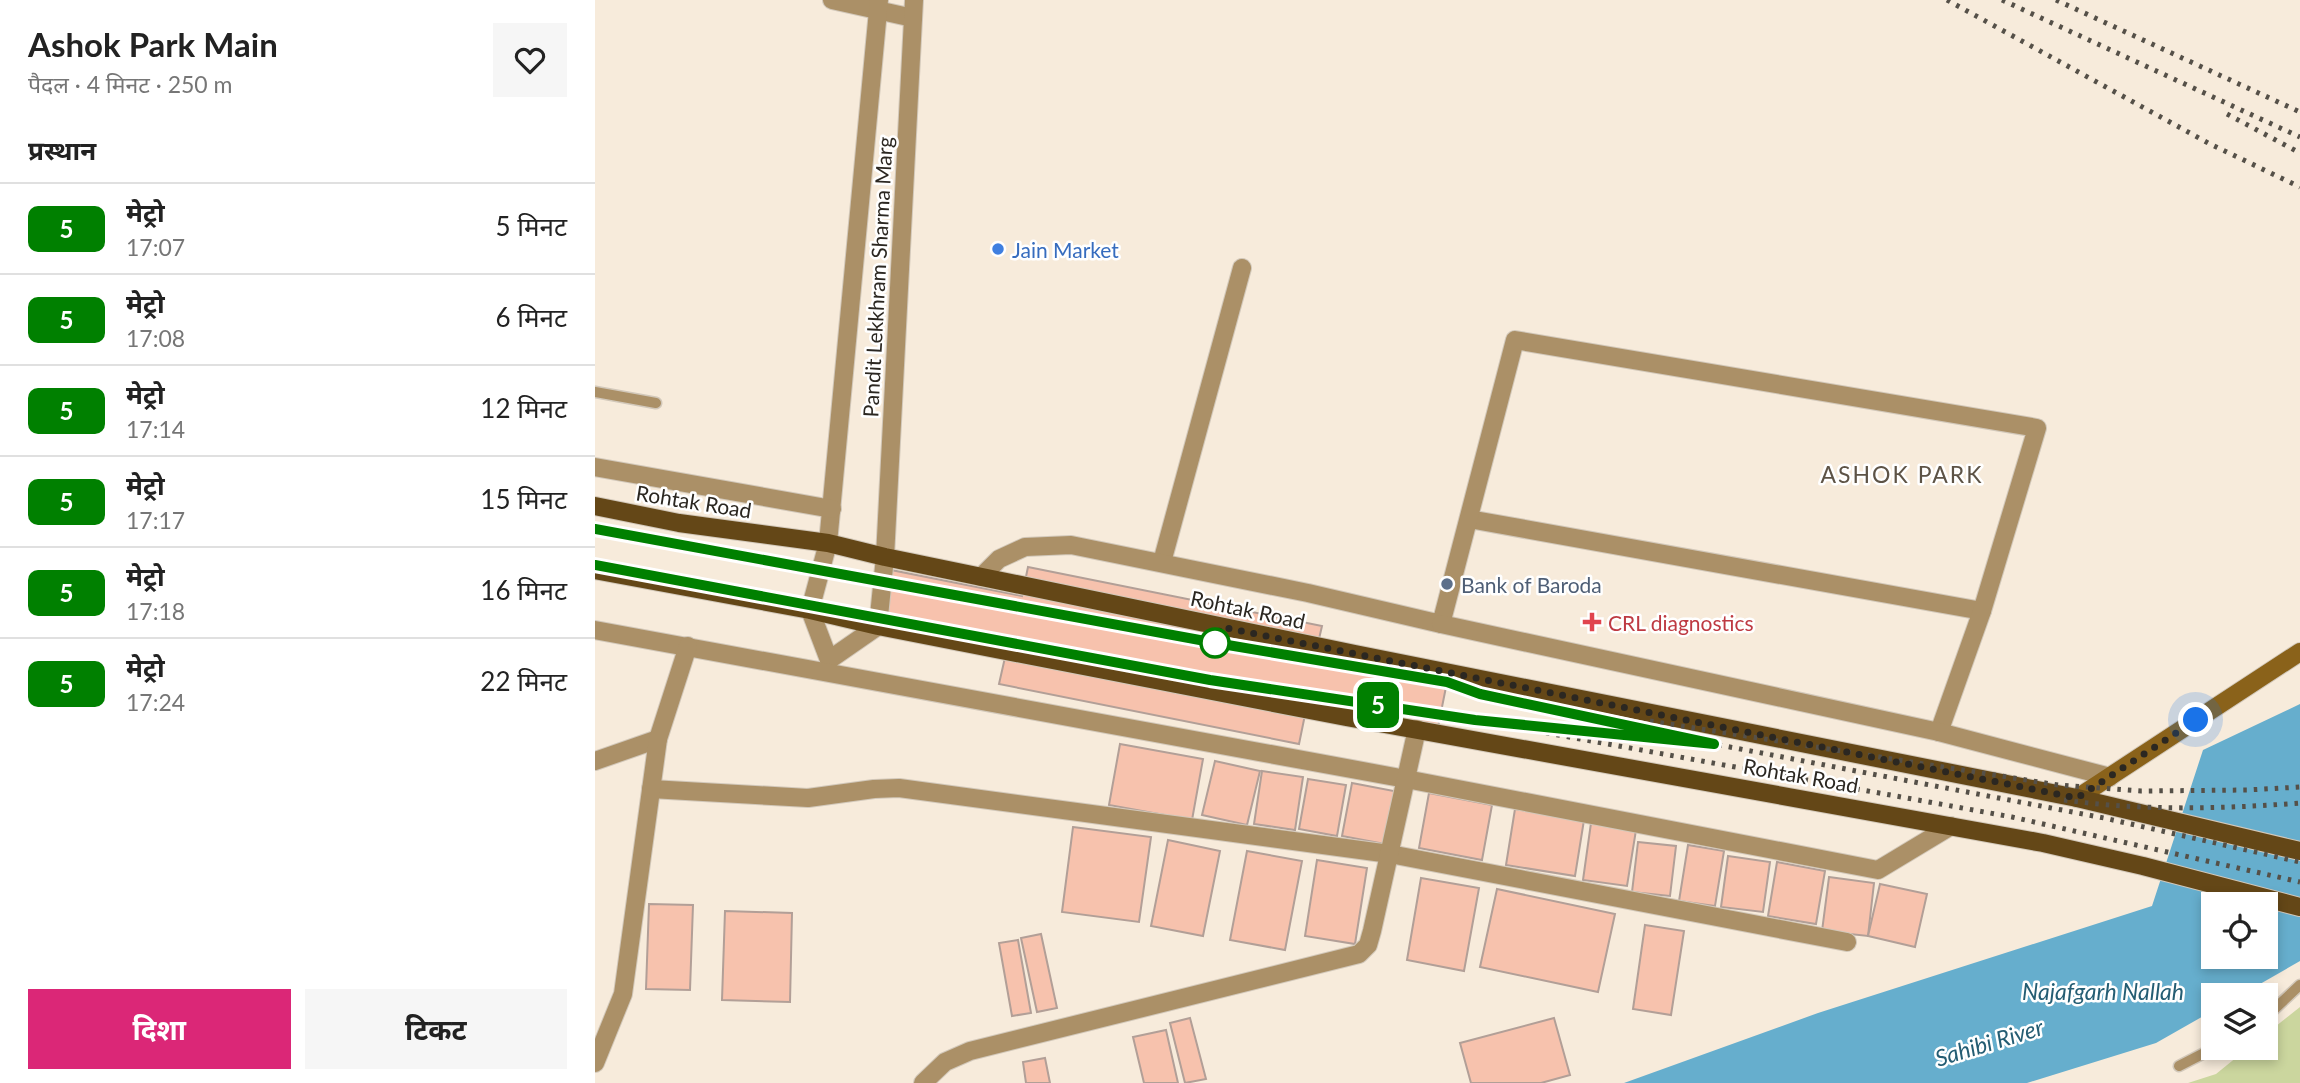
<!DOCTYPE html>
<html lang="hi">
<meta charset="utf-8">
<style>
:root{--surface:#fff;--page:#f6f6f6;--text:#222;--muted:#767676;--line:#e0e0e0;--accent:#db2777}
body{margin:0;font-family:Lato,"Noto Sans Devanagari",sans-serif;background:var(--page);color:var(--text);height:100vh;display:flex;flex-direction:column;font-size:26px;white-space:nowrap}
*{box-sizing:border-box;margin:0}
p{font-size:23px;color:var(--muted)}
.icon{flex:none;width:38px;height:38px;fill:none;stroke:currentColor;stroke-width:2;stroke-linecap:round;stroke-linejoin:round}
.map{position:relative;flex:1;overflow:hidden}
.sheet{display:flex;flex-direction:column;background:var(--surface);width:595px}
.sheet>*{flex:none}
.badge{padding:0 14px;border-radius:10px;font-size:24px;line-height:46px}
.buttons{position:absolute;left:1606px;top:892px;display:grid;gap:14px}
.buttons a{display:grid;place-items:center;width:77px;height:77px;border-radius:0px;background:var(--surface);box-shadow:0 4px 10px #0003;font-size:35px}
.you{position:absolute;width:35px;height:35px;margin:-18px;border:5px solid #fff;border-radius:50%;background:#1a73e8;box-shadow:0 0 0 10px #1a73e833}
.map>.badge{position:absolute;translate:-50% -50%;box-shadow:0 0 0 4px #fff}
h2{padding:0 28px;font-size:26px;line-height:63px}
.round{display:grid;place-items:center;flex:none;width:74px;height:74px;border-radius:0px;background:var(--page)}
.head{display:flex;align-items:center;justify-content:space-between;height:119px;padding:0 28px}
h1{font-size:33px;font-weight:700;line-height:52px}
.cta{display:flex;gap:14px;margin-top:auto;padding:14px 28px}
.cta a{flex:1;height:80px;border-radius:0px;background:var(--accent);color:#fff;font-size:28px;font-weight:700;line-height:80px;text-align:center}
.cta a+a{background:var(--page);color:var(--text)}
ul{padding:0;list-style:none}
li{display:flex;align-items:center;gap:21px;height:91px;padding:0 28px;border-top:2px solid var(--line)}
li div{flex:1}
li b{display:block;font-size:26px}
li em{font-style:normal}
li .badge{min-width:77px;font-weight:700;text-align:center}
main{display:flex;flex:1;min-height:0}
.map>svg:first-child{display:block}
</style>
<main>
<section class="sheet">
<div class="head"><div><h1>Ashok Park Main</h1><p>पैदल · 4 मिनट · 250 m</p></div><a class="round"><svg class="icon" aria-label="heart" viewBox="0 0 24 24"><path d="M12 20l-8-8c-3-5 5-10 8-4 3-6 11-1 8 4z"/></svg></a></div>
<h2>प्रस्थान</h2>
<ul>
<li><span class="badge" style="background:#008000;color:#fff">5</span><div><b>मेट्रो</b><p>17:07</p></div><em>5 मिनट</em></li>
<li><span class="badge" style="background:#008000;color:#fff">5</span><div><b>मेट्रो</b><p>17:08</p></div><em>6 मिनट</em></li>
<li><span class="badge" style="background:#008000;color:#fff">5</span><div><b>मेट्रो</b><p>17:14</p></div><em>12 मिनट</em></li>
<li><span class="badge" style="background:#008000;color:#fff">5</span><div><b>मेट्रो</b><p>17:17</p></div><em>15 मिनट</em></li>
<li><span class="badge" style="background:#008000;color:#fff">5</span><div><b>मेट्रो</b><p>17:18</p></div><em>16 मिनट</em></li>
<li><span class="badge" style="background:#008000;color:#fff">5</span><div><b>मेट्रो</b><p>17:24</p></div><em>22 मिनट</em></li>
</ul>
<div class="cta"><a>दिशा</a><a>टिकट</a></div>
</section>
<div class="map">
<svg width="1705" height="1083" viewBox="0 0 1705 1083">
<rect width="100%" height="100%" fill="#f7ebdb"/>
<polygon fill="#cbd69e" points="1705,1007 1705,1083 1593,1083 1621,1074 1653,1048 1671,1048 1671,1034"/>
<path fill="#66aecd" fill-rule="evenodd" d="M1705,704V961L1644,996H1619V1010L1561,1043L1432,1083H1029L1223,1013L1557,906L1608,750ZM1619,905H1671V957H1619Z"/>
<g fill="#f7c2ad" stroke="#b29f97" stroke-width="2">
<polygon points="433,567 727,626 720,656 852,682 842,732 712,705 704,744 404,684 411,653 284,628 296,570 427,596"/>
<polygon points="525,744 608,759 597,820 514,805"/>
<polygon points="620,761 665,771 652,825 607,815"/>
<polygon points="667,771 708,777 700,830 659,824"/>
<polygon points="713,779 751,785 742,836 704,829"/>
<polygon points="757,783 804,792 795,845 747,836"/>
<polygon points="834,793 897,805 887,860 824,848"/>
<polygon points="920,809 989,820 980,876 911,865"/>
<polygon points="996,823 1041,830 1032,886 988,880"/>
<polygon points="478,827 556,837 544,922 467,912"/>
<polygon points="573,840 625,851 608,936 556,926"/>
<polygon points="1043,842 1081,846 1075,896 1037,892"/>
<polygon points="1093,845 1129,851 1120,906 1084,901"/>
<polygon points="652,851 707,861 690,950 635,940"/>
<polygon points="1133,856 1175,862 1168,912 1126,907"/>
<polygon points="722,860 772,868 760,944 710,936"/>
<polygon points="1182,862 1230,871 1221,924 1173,916"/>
<polygon points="1234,877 1279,883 1273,936 1227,931"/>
<polygon points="826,878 884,888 869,971 812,960"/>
<polygon points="1285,884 1332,894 1320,947 1273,936"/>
<polygon points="902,889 1020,914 1003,992 885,967"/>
<polygon points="54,904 98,905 95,990 51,989"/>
<polygon points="130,911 197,913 195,1002 127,1000"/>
<polygon points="1050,925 1089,931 1076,1015 1038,1009"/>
<polygon points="446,934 462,1008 442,1012 426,938"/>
<polygon points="423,940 436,1013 417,1016 404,943"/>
<polygon points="595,1018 611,1079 590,1083 575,1023"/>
<polygon points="959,1018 975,1075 946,1083 876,1083 865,1043"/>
<polygon points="571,1030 583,1083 549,1083 538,1037"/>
<polygon points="450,1058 455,1083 431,1083 428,1062"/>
</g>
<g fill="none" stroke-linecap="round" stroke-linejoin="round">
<defs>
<g id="lane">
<polyline points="0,392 61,403"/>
<polyline points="1671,1017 1705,985"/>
<polyline points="1584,1066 1619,1048"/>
</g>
<g id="street">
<polyline points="237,0 318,18"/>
<polyline points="284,0 233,543 215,610 234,660 283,626 290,557 319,0"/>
<polyline points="0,467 237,509"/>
<polyline points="874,519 1387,611"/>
<polyline points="567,562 647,268"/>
<polyline points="386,577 404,559 430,547 476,545 713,593 846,624 920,340 1442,428 1387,611 1344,732"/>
<polyline points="846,624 1344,732 1515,777"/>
<polyline points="0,630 811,779 1283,870 1356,826"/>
<polyline points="0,761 63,739"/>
<polyline points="56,789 213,798 279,789 304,788 795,854 1252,942"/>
<polyline points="0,1063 28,994 63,739 93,646"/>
<polyline points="328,1083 350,1062 375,1051 764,954 773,945 777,931 822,729"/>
</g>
<polyline id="secondary" points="1482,798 1705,652"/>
<g id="primary">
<polyline points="0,506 84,523 233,543 290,557 760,654 1482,798 1705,851"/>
<polyline points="0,570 215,610 283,626 751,717 1448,843 1548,866 1705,907"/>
</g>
</defs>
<use href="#lane" stroke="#d2c8ba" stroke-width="13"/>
<use href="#street" stroke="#d2c8ba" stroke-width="20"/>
<use href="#secondary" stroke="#d2c8ba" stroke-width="20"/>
<use href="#primary" stroke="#d2c8ba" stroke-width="20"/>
<use href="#lane" stroke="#ab9067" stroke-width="10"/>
<use href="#street" stroke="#ab9067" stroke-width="18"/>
<use href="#secondary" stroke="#8a621a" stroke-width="18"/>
<use href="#primary" stroke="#644717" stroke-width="18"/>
<g stroke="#555048" stroke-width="5" stroke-dasharray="3.5 7" stroke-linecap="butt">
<polyline points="1352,0 1615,144 1705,187"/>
<polyline points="1407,0 1705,137"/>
<polyline points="1461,0 1705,112"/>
<polyline points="1632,114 1705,153"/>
<polyline points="0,529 621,644 852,682 885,694 1119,744 1509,818 1705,862"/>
<polyline points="0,565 615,680 880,720 1417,817 1705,882"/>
<polyline points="1055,721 1463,785 1546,791 1652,790 1705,787"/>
<polyline points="994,731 1043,736"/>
<path d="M1469,800C1548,811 1626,809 1705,803"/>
</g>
</g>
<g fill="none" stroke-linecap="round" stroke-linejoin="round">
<defs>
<polyline id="line" points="0,529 621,643 852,682 885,694 1119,744 880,720 615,680 0,565"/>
</defs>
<use href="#line" stroke="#fff" stroke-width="16"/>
<use href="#line" stroke="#008000" stroke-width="10"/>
<polyline stroke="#2b2721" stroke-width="7" stroke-dasharray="0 12.6" points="620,643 626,627 1482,798 1601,720"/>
</g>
<circle fill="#3f7fe0" stroke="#fff" stroke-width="2.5" cx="403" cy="249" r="7"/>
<circle fill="#5c6f8a" stroke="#fff" stroke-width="2.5" cx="852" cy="584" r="7"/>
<path fill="#e0444e" stroke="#fff" stroke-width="2.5" d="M993.5 611.5h7v7h7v7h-7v7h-7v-7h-7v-7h7z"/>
<circle fill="#fff" stroke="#008000" stroke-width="3.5" cx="620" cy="643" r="14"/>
<g text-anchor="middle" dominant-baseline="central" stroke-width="5" stroke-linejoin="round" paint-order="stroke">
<g font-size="21" fill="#366cbe" stroke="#fff" text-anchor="start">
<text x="417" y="249">Jain Market</text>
</g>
<g font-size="21" fill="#2b2721" stroke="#fff">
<text transform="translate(282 277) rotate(-87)">Pandit Lekkhram Sharma Marg</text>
<text transform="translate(99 501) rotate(9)">Rohtak Road</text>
<text transform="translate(653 609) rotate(12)">Rohtak Road</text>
<text transform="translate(1206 775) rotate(10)">Rohtak Road</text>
</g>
<g font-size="21" fill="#4e5e75" stroke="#fff" text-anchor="start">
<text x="866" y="584">Bank of Baroda</text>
</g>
<g font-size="21" fill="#be3a42" stroke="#fff" text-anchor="start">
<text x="1013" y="622">CRL diagnostics</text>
</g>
<g font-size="23" letter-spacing="2" fill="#5d5346" stroke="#fff">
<text x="1307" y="474">ASHOK PARK</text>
</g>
<g font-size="23" font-style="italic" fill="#245d73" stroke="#fff">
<text x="1508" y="991">Najafgarh Nallah</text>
<text transform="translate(1394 1042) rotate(-17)">Sahibi River</text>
</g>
</g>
</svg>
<div class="buttons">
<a><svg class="icon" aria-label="locate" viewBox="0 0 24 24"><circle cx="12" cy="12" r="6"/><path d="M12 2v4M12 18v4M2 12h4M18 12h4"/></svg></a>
<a><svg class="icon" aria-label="layers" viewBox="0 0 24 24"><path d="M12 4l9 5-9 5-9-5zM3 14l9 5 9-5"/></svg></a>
</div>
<div class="you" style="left:1601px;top:720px"></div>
<b class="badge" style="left:783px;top:705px;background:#008000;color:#fff">5</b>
</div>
</main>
